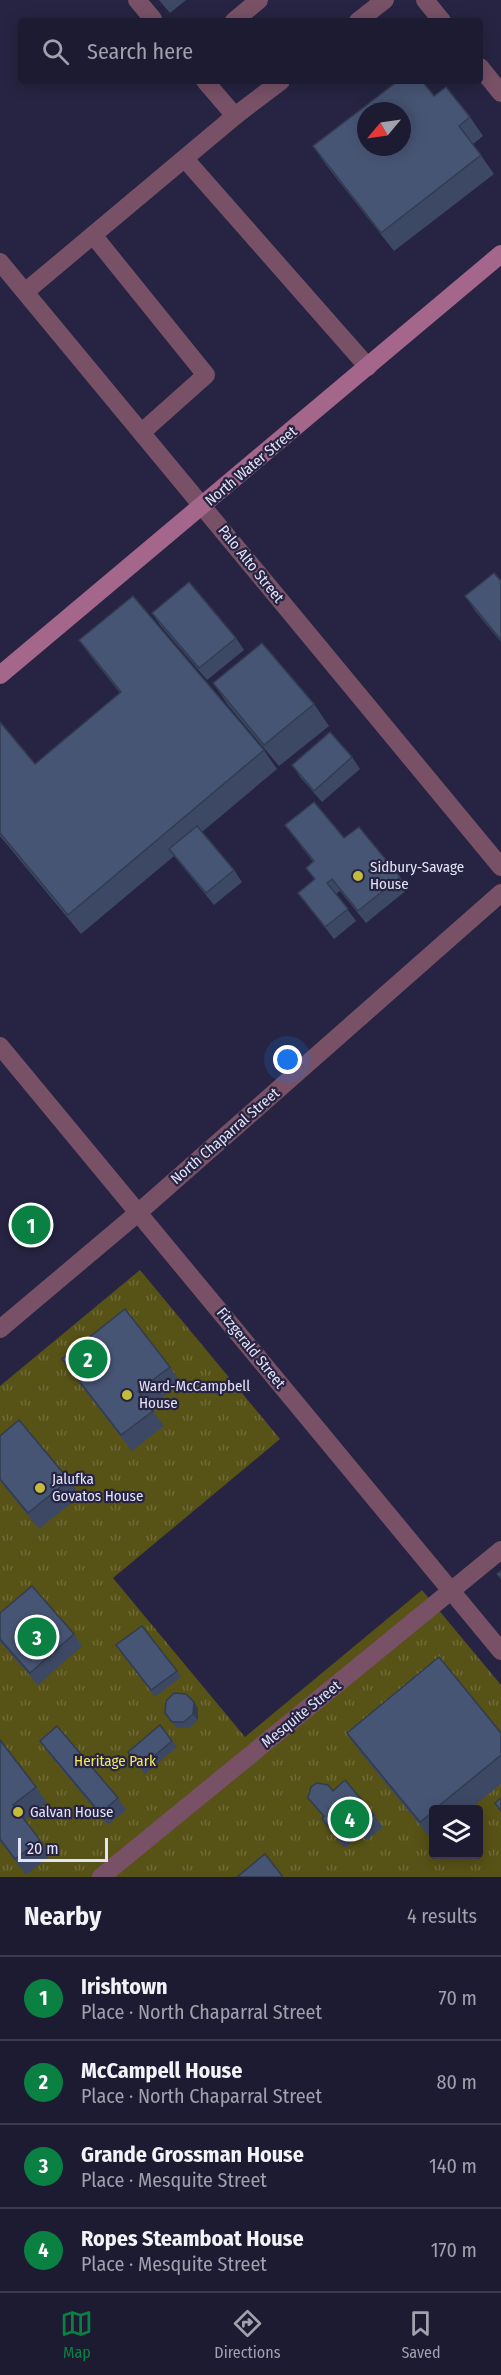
<!DOCTYPE html>
<meta charset="utf-8">
<style>
body{margin:0;font-family:"Fira Sans Condensed",sans-serif;background:#29283e;color:#f1f3f6}
.controls{position:absolute;right:18px;bottom:18px;display:grid;overflow:hidden;border-radius:6px;box-shadow:0 3px 15px #0003}
.controls button{width:54px;height:54px;display:grid;place-items:center;padding:0;border:0;border-bottom:2px solid #3a394d;background:#1c1b32;color:#f1f3f6;font:30px sans-serif}
.compass{position:absolute;left:357px;top:102px;width:54px;height:54px;border-radius:50%;background:#1c1b32;box-shadow:0 3px 15px #0003;rotate:241deg}
.scale{position:absolute;left:18px;bottom:15px;width:90px;box-sizing:border-box;padding-left:6px;border:3px solid #e3e3f7;border-top:0;font-size:16px;line-height:21px;white-space:nowrap;color:#e3e3f7;-webkit-text-stroke:4px #262442;paint-order:stroke}
.you{position:absolute;left:288px;top:1060px;width:21px;height:21px;margin:-15px;border:4px solid #fff;border-radius:50%;background:#1a73e8;box-shadow:0 0 0 9px #1a73e833}
.badge{display:grid;place-items:center;width:39px;height:39px;border-radius:50%;background:#0b8043;color:#fff;font-size:20px;font-weight:700}
.pin{position:absolute;translate:-50% -50%;border:3px solid #fff;box-shadow:0 2px 6px #0006}
.list{margin:0;padding:0;list-style:none}
h2{display:flex;justify-content:space-between;align-items:center;height:78px;margin:0;padding:0 24px;font-size:26px}
h2 small{font-size:20px;font-weight:400;color:#a0a1ac}
.list li{display:grid;grid-template-columns:39px 1fr auto;gap:18px;align-items:center;box-sizing:border-box;height:84px;padding:0 24px;border-top:2px solid #3a394d}
.list b{display:block;font-size:22px;white-space:nowrap}
.list p{margin:0;font-size:20px;white-space:nowrap;color:#a0a1ac}
.list em{font-size:20px;font-style:normal;color:#a0a1ac}
.icon{flex:none;width:33px;height:33px;fill:none;stroke:currentColor;stroke-width:2;stroke-linecap:round;stroke-linejoin:round}
.map{position:relative;flex:none;width:501px;height:1877px;overflow:hidden}
.search{position:absolute;background:#1c1b32;box-shadow:0 3px 15px #0003;left:18px;right:18px;top:18px;height:66px;display:flex;align-items:center;gap:15px;box-sizing:border-box;padding:0 21px;border-radius:6px;color:#a0a1ac;font-size:22px}
.sheet{height:414px;background:#1c1b32}
nav{display:flex;justify-content:space-around;align-items:center;box-sizing:border-box;height:84px;border-top:2px solid #3a394d;background:#1c1b32;font-size:16px;color:#a0a1ac}
nav a{display:grid;justify-items:center;gap:3px}
nav .on{color:#0b8043}
.map>svg:first-child{display:block}
</style>
<div class="map">
<svg width="501" height="1877" viewBox="0 0 501 1877">
<defs>
<pattern id="park-tufts" width="24" height="20" patternUnits="userSpaceOnUse" patternTransform="scale(1.5)"><rect width="24" height="20" fill="#575216"/><path d="M3 7l-1-3M5 7V3M7 7l1-3M15 17l-1-3M17 17v-4M19 17l1-3" fill="none" stroke="#6f6b39"/></pattern>
</defs>
<rect width="100%" height="100%" fill="#262442"/>
<path fill="url(#park-tufts)" fill-rule="evenodd" d="M140 1270 280 1439 113 1578 245 1737 422 1590 501 1685V1877H0V1386ZM434 1810H478V1854H434Z"/>
<g fill="none" stroke-linecap="round" stroke-linejoin="round">
<g stroke="#785167" stroke-width="18">
<polyline points="137,0 153,19"/>
<polyline points="234,21 259,0"/>
<polyline points="358,21 385,0"/>
<polyline points="205,81 235,116 281,81"/>
<polyline points="185,159 368,367"/>
<polyline points="93,235 206,375 142,432"/>
<polyline points="25,292 235,116"/>
</g>
<g stroke="#785167" stroke-width="18">
<polyline points="425,0 442,21"/>
<polyline points="480,67 501,93"/>
<polyline points="0,262 501,867"/>
<polyline points="0,1046 501,1651"/>
<polyline points="0,1329 139,1212 501,893"/>
<polyline points="101,1877 501,1550"/>
</g>
<polyline stroke="#a4668a" stroke-width="18" points="0,675 501,254"/>
</g>
<g fill="#3d4964">
<polygon points="159,0 186,0 170,13"/>
<polygon points="434,96 470,117 483,136 473,144 494,174 394,251 326,165 313,146"/>
<polygon points="501,581 501,642 476,612 465,596"/>
<polygon points="152,613 236,638 244,650 207,680 160,625"/>
<polygon points="79,640 264,750 277,769 202,832 234,870 242,882 214,905 174,856 81,934 0,836 0,722 35,764 120,693 92,658"/>
<polygon points="213,683 314,704 329,726 279,766 228,705"/>
<polygon points="352,757 360,769 322,802 300,777 292,765"/>
<polygon points="285,825 344,838 400,877 408,889 366,923 340,891 336,894 356,921 334,939 298,893 314,879 306,868 313,862"/>
<polygon points="62,1359 170,1367 181,1383 150,1407 164,1426 132,1451 73,1375"/>
<polygon points="0,1436 69,1480 80,1496 39,1529 0,1481"/>
<polygon points="0,1613 74,1634 82,1646 38,1685 0,1642"/>
<polygon points="142,1626 181,1677 155,1697 116,1645"/>
<polygon points="198,1708 198,1720 189,1728 177,1728 165,1713"/>
<polygon points="347,1733 501,1733 501,1784 470,1809 434,1809 433,1841 360,1752"/>
<polygon points="0,1740 36,1787 47,1803 25,1820 51,1855 26,1875 1,1842 0,1843"/>
<polygon points="40,1741 118,1798 126,1810 108,1825 48,1753"/>
<polygon points="172,1741 177,1747 145,1774 128,1752"/>
<polygon points="333,1791 374,1815 383,1827 367,1840 361,1834 345,1848 330,1831 322,1819 323,1817 308,1798"/>
</g>
<polygon fill="#323c51" points="194,1702 198,1708 198,1720 193,1714"/>
<g fill="#475574" stroke="#323c51" stroke-width="1.5" fill-rule="evenodd">
<path d="M398 81H422L434 96 446 87 470 117 459 126 481 155 381 233 313 146ZM366 111H402V147H366Z"/>
<polygon points="494,573 501,581 501,640 465,596"/>
<polygon points="189,582 236,638 199,668 152,613"/>
<polygon points="133,596 264,750 68,915 0,833 0,722 35,764 121,692 79,640"/>
<polygon points="262,643 314,704 264,745 213,683"/>
<polygon points="330,732 352,757 314,791 292,765"/>
<polygon points="314,802 344,838 359,827 400,877 358,911 332,879 327,883 348,909 325,927 298,893 315,879 306,868 314,861 285,825"/>
<polygon points="197,826 234,870 206,893 169,849"/>
<polygon points="125,1309 170,1367 138,1391 153,1411 121,1435 62,1359"/>
<polygon points="19,1420 69,1480 28,1513 0,1479 0,1436"/>
<polygon points="501,1571 501,1579 497,1574"/>
<polygon points="32,1586 74,1634 30,1673 0,1639 0,1613"/>
<polygon points="142,1626 177,1671 151,1690 116,1645"/>
<polygon points="439,1657 501,1733 501,1755 435,1809 434,1809 434,1811 420,1822 347,1733"/>
<polygon points="174,1693 186,1694 194,1702 193,1714 184,1722 172,1722 165,1713 166,1701"/>
<polygon points="160,1725 172,1741 141,1767 128,1752"/>
<polygon points="57,1726 118,1798 100,1813 40,1741"/>
<polygon points="0,1740 36,1787 13,1805 40,1840 15,1859 0,1839"/>
<polygon points="345,1780 374,1815 359,1828 353,1822 336,1836 322,1819 324,1816 308,1798 311,1787 317,1783 328,1785 333,1791"/>
<polygon points="501,1798 501,1811 495,1803"/>
<polygon points="265,1854 283,1877 237,1877"/>
</g>
<g fill="#c6bc3c" stroke="#262442" stroke-width="2">
<circle cx="358" cy="876" r="6"/>
<circle cx="127" cy="1395" r="6"/>
<circle cx="40" cy="1488" r="6"/>
<circle cx="18" cy="1812" r="6"/>
</g>
<g text-anchor="middle" stroke-width="4.5" stroke-linejoin="round" paint-order="stroke">
<g font-size="15" fill="#e3e3f7" stroke="#262442">
<text transform="translate(251 466) rotate(-40)" y="5">North Water Street</text>
<text transform="translate(251 564) rotate(51)" y="5">Palo Alto Street</text>
<text transform="translate(225 1136) rotate(-41)" y="5">North Chaparral Street</text>
<text transform="translate(251 1348) rotate(51)" y="5">Fitzgerald Street</text>
<text transform="translate(301 1714) rotate(-39)" y="5">Mesquite Street</text>
</g>
<g font-size="15" fill="#e3e3f7" stroke="#262442" text-anchor="start">
<text x="370" y="872">Sidbury-Savage<tspan x="370" dy="17">House</tspan></text>
<text x="139" y="1391">Ward-McCampbell<tspan x="139" dy="17">House</tspan></text>
<text x="52" y="1484">Jalufka<tspan x="52" dy="17">Govatos House</tspan></text>
<text x="30" y="1817">Galvan House</text>
</g>
<g font-size="15" fill="#f5ea55" stroke="#262442">
<text x="115" y="1766">Heritage Park</text>
</g>
</g>
</svg>
<div class="controls">
<button><svg class="icon" aria-label="layers" viewBox="0 0 24 24"><path d="M12 4l9 5-9 5-9-5zM3 14l9 5 9-5"/></svg></button>
</div>
<svg class="compass" viewBox="-18 -18 36 36"><path d="M0-13l5 13h-10z" fill="#e53935"/><path d="M0 13l5-13h-10z" fill="#a0a1ac"/></svg>
<div class="scale">20 m</div>
<div class="you"></div>
<div class="pin badge" style="left:31px;top:1225px">1</div>
<div class="pin badge" style="left:88px;top:1359px">2</div>
<div class="pin badge" style="left:37px;top:1637px">3</div>
<div class="pin badge" style="left:350px;top:1819px">4</div>
<div class="search"><svg class="icon" aria-label="search" viewBox="0 0 24 24"><circle cx="10" cy="10" r="6"/><path d="M15 15l6 6"/></svg>Search here</div>
</div>
<section class="sheet">
<h2>Nearby<small>4 results</small></h2>
<ul class="list">
<li><span class="badge">1</span><div><b>Irishtown</b><p>Place · North Chaparral Street</p></div><em>70 m</em></li>
<li><span class="badge">2</span><div><b>McCampell House</b><p>Place · North Chaparral Street</p></div><em>80 m</em></li>
<li><span class="badge">3</span><div><b>Grande Grossman House</b><p>Place · Mesquite Street</p></div><em>140 m</em></li>
<li><span class="badge">4</span><div><b>Ropes Steamboat House</b><p>Place · Mesquite Street</p></div><em>170 m</em></li>
</ul>
</section>
<nav>
<a class="on"><svg class="icon" aria-label="map" viewBox="0 0 24 24"><path d="M3 6l6-2 6 2 6-2v14l-6 2-6-2-6 2zM9 4v14M15 6v14"/></svg>Map</a>
<a><svg class="icon" aria-label="directions" viewBox="0 0 24 24"><path d="M12 3l9 9-9 9-9-9zM9 14v-3h6M13 9l2 2-2 2"/></svg>Directions</a>
<a><svg class="icon" aria-label="saved" viewBox="0 0 24 24"><path d="M7 4h10v16l-5-4-5 4z"/></svg>Saved</a>
</nav>
